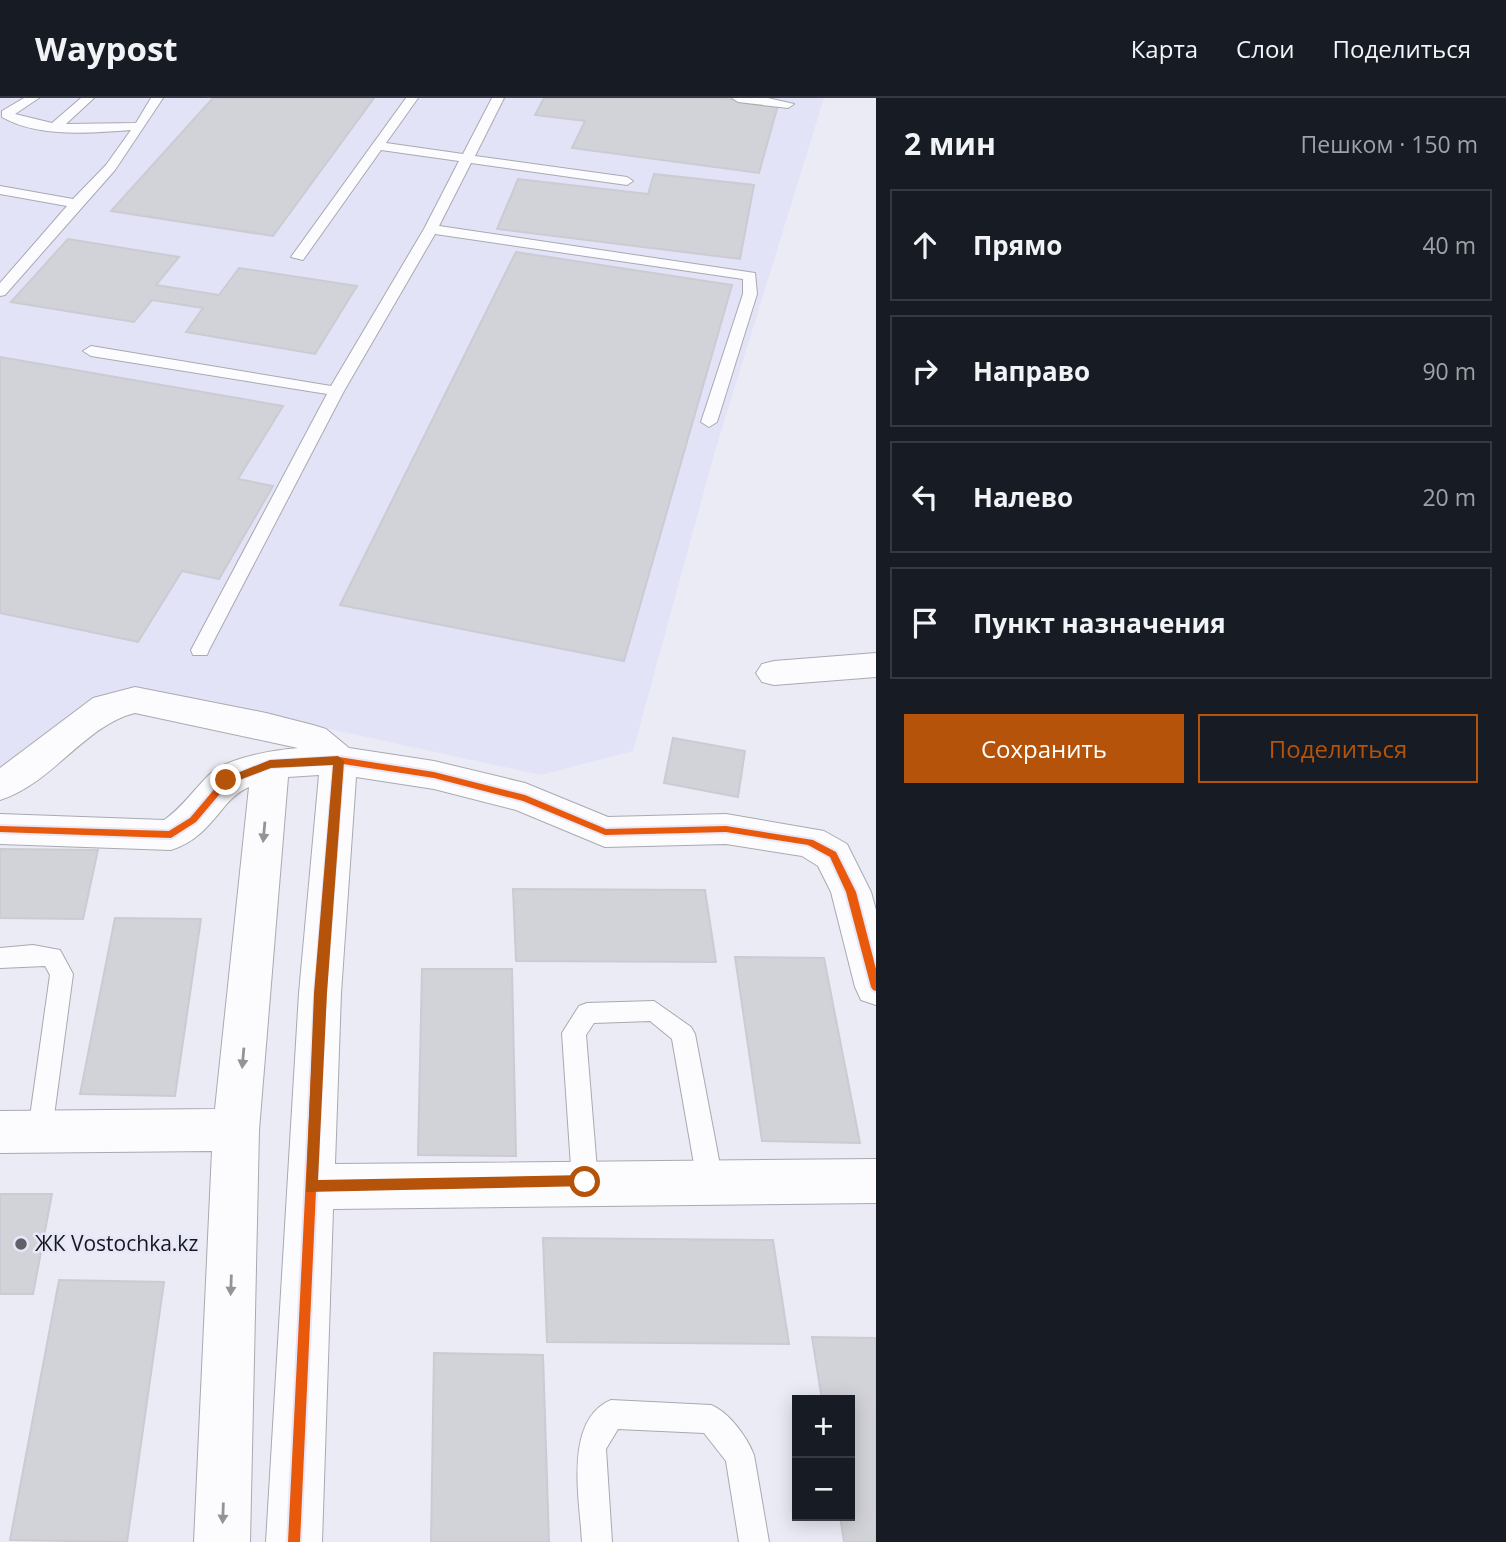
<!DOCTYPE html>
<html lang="ru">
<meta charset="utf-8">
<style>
body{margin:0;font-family:"Open Sans",sans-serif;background:#20242c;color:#f1f3f6}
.controls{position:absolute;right:21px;bottom:21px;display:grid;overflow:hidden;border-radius:0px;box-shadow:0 4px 18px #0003}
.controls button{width:63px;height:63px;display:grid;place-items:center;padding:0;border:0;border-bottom:2px solid #363941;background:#171b24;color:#f1f3f6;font:35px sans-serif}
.stop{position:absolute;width:21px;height:21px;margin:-16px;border:5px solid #b45309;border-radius:50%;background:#fff}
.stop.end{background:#b45309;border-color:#fff;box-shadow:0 2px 7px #0008}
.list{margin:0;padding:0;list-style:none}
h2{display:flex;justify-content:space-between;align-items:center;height:91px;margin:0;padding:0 28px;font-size:30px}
h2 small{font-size:23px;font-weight:400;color:#9ea1a6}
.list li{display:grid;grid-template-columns:46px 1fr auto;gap:21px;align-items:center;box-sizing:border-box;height:112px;margin:0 14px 14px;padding:0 14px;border:2px solid #363941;border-radius:0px}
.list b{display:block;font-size:26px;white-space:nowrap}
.list em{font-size:23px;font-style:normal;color:#9ea1a6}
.actions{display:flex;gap:14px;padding:21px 28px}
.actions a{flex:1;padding:16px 0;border:2px solid #b45309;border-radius:0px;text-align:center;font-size:24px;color:#b45309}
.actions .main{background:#b45309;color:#fff}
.icon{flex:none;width:38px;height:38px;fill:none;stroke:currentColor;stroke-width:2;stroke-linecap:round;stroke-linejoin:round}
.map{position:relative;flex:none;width:876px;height:1444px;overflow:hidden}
header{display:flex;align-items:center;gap:42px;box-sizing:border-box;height:98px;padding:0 35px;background:#171b24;border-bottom:2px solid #363941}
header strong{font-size:33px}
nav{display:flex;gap:38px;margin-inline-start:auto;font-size:24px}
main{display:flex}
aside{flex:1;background:#171b24}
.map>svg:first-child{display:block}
</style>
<header>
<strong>Waypost</strong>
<nav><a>Карта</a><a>Слои</a><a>Поделиться</a></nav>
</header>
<main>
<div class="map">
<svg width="876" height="1444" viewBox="0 0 876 1444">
<rect width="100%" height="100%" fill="#eaebf5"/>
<polygon fill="#e2e3f6" points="0,0 824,0 715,353 633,653 541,677 173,597 0,670"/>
<g fill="#d2d2d9" stroke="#cccbd3" stroke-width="2">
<polygon points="213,0 374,0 273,138 111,113"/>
<polygon points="544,0 719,0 778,7 759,75 572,50 585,23 535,17"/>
<polygon points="654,76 754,87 740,161 497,131 518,81 648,96"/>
<polygon points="68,141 179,159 156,187 219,197 239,170 357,188 315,256 186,234 203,210 152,202 134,224 11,204"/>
<polygon points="516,154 732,187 624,563 340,507"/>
<polygon points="0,259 283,308 238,381 273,388 219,481 182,473 138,544 0,515"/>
<polygon points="673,640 745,653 738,699 664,685"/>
<polygon points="0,751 98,752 83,821 0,820"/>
<polygon points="513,791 705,792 716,864 516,863"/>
<polygon points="115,820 201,821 175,998 80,996"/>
<polygon points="735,859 824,860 860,1045 762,1043"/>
<polygon points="422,871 512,871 516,1058 418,1057"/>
<polygon points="0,1096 52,1096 33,1196 0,1196"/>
<polygon points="543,1140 773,1142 789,1246 547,1244"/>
<polygon points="59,1182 164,1184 127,1444 10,1442"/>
<polygon points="812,1239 876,1240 876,1444 844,1444 840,1418 850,1418 850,1302 822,1302"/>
<polygon points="434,1255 543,1257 549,1444 431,1444"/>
</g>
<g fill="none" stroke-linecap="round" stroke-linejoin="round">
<g stroke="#a9a9b1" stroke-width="2">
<g id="lane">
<path d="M24 0H39L15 16 52 25 81 0H94L66 26 136 25 151 0H163L115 72 5 197 0 198V185L67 108 0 96V88L73 101 106 67 131 32C90 35 38 40 2 19V13Z"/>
<polygon points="406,0 418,0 386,45 463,56 492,0 504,0 475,58 627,79 633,83 627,87 471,65 439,128 755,175 757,196 717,324 709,329 701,324 743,196 743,181 435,136 344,293 209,552 207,557 193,557 191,552 327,296 91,258 83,253 91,248 331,288 424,131 459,63 381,52 303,162 291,159"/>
<polygon points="732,0 768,0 794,6 788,10 738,4"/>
<polygon points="33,847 60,852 73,876 52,1033 49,1041 40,1044 31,1041 28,1033 50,877 45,868 0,870 0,850"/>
<polygon points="654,903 691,929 695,936 723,1083 719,1092 710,1095 701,1092 697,1083 672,941 650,923 594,925 586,937 598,1084 594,1093 585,1096 576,1093 572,1084 562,935 579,908 587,905"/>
<path d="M611 1302 711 1307C729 1314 747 1339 754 1357L769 1444H739L726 1363 704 1335 618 1331 606 1351 612 1444H582C580 1403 563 1322 611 1302Z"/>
</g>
</g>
<g stroke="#a9a9b1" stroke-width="2">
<g id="street">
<polygon points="876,555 876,579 774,587 762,584 756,575 762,566 774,563"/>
<path d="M135 589 266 615 313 627 326 631 349 650 434 663 525 685 608 719 726 716 824 733 847 746 871 794 876 812V907L861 902 855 889 831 794 818 768 802 758 726 746 605 749 516 712 434 691 356 679 341 895 335 1066 876 1061V1105L333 1111 322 1444H266L299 895 319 677 288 679 259 1032 250 1444H194L212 1053 0 1055V1013L215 1011 249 689C220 701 213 739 171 752L0 746V716L164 722C183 709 194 691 210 676 228 659 275 652 298 650L135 615C85 627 52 686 0 702V670L93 600Z"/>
</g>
</g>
<use href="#lane" fill="#fcfcfe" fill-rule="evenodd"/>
<use href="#street" fill="#fcfcfe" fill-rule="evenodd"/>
<g stroke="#e6e7f9" stroke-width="4">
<polygon id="cycleway" points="339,659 434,674 525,697 606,731 726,728 813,742 836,754 856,794 876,871 876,893 873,892 871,889 846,794 830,759 808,747 726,734 605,737 523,703 434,680 343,666 325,895 300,1444 288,1444 315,895 334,665 271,669 229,685 196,724 171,740 0,734 0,728 169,733 190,720 223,681 270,663"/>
</g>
<use href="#cycleway" fill="#e8590c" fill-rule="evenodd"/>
</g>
<defs><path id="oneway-solid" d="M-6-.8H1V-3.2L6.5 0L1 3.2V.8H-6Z" transform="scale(1.75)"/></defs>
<g fill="#949498">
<use href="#oneway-solid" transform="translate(264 734) rotate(95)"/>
<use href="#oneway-solid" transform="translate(243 960) rotate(95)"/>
<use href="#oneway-solid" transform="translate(231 1187) rotate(92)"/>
<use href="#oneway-solid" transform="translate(223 1415) rotate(92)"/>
</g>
<polygon fill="#b45309" points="338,658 344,663 327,895 318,1082 585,1077 590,1079 590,1088 306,1094 314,895 333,667 271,670 226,687 220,682 270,662"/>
<circle fill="#606168" stroke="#e6e7f9" stroke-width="2.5" cx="21" cy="1146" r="7"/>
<g text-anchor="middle" stroke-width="5" stroke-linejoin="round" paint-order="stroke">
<g font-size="21" fill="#16161c" stroke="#e6e7f9" text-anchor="start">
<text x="35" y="1153">ЖК Vostochka.kz</text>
</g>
</g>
</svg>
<div class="controls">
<button>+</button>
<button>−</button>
</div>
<div class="stop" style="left:585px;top:1084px"></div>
<div class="stop end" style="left:226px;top:682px"></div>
</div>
<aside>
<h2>2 мин<small>Пешком · 150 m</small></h2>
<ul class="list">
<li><svg class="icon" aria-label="ahead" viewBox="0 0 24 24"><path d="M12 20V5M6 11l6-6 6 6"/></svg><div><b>Прямо</b></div><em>40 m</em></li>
<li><svg class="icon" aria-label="right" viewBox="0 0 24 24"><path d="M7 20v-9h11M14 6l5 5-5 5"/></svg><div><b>Направо</b></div><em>90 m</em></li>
<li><svg class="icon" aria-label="left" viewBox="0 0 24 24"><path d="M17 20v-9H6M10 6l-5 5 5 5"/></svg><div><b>Налево</b></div><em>20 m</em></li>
<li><svg class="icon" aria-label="arrive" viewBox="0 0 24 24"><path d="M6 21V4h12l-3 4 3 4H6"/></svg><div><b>Пункт назначения</b></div></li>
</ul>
<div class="actions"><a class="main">Сохранить</a><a>Поделиться</a></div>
</aside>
</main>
